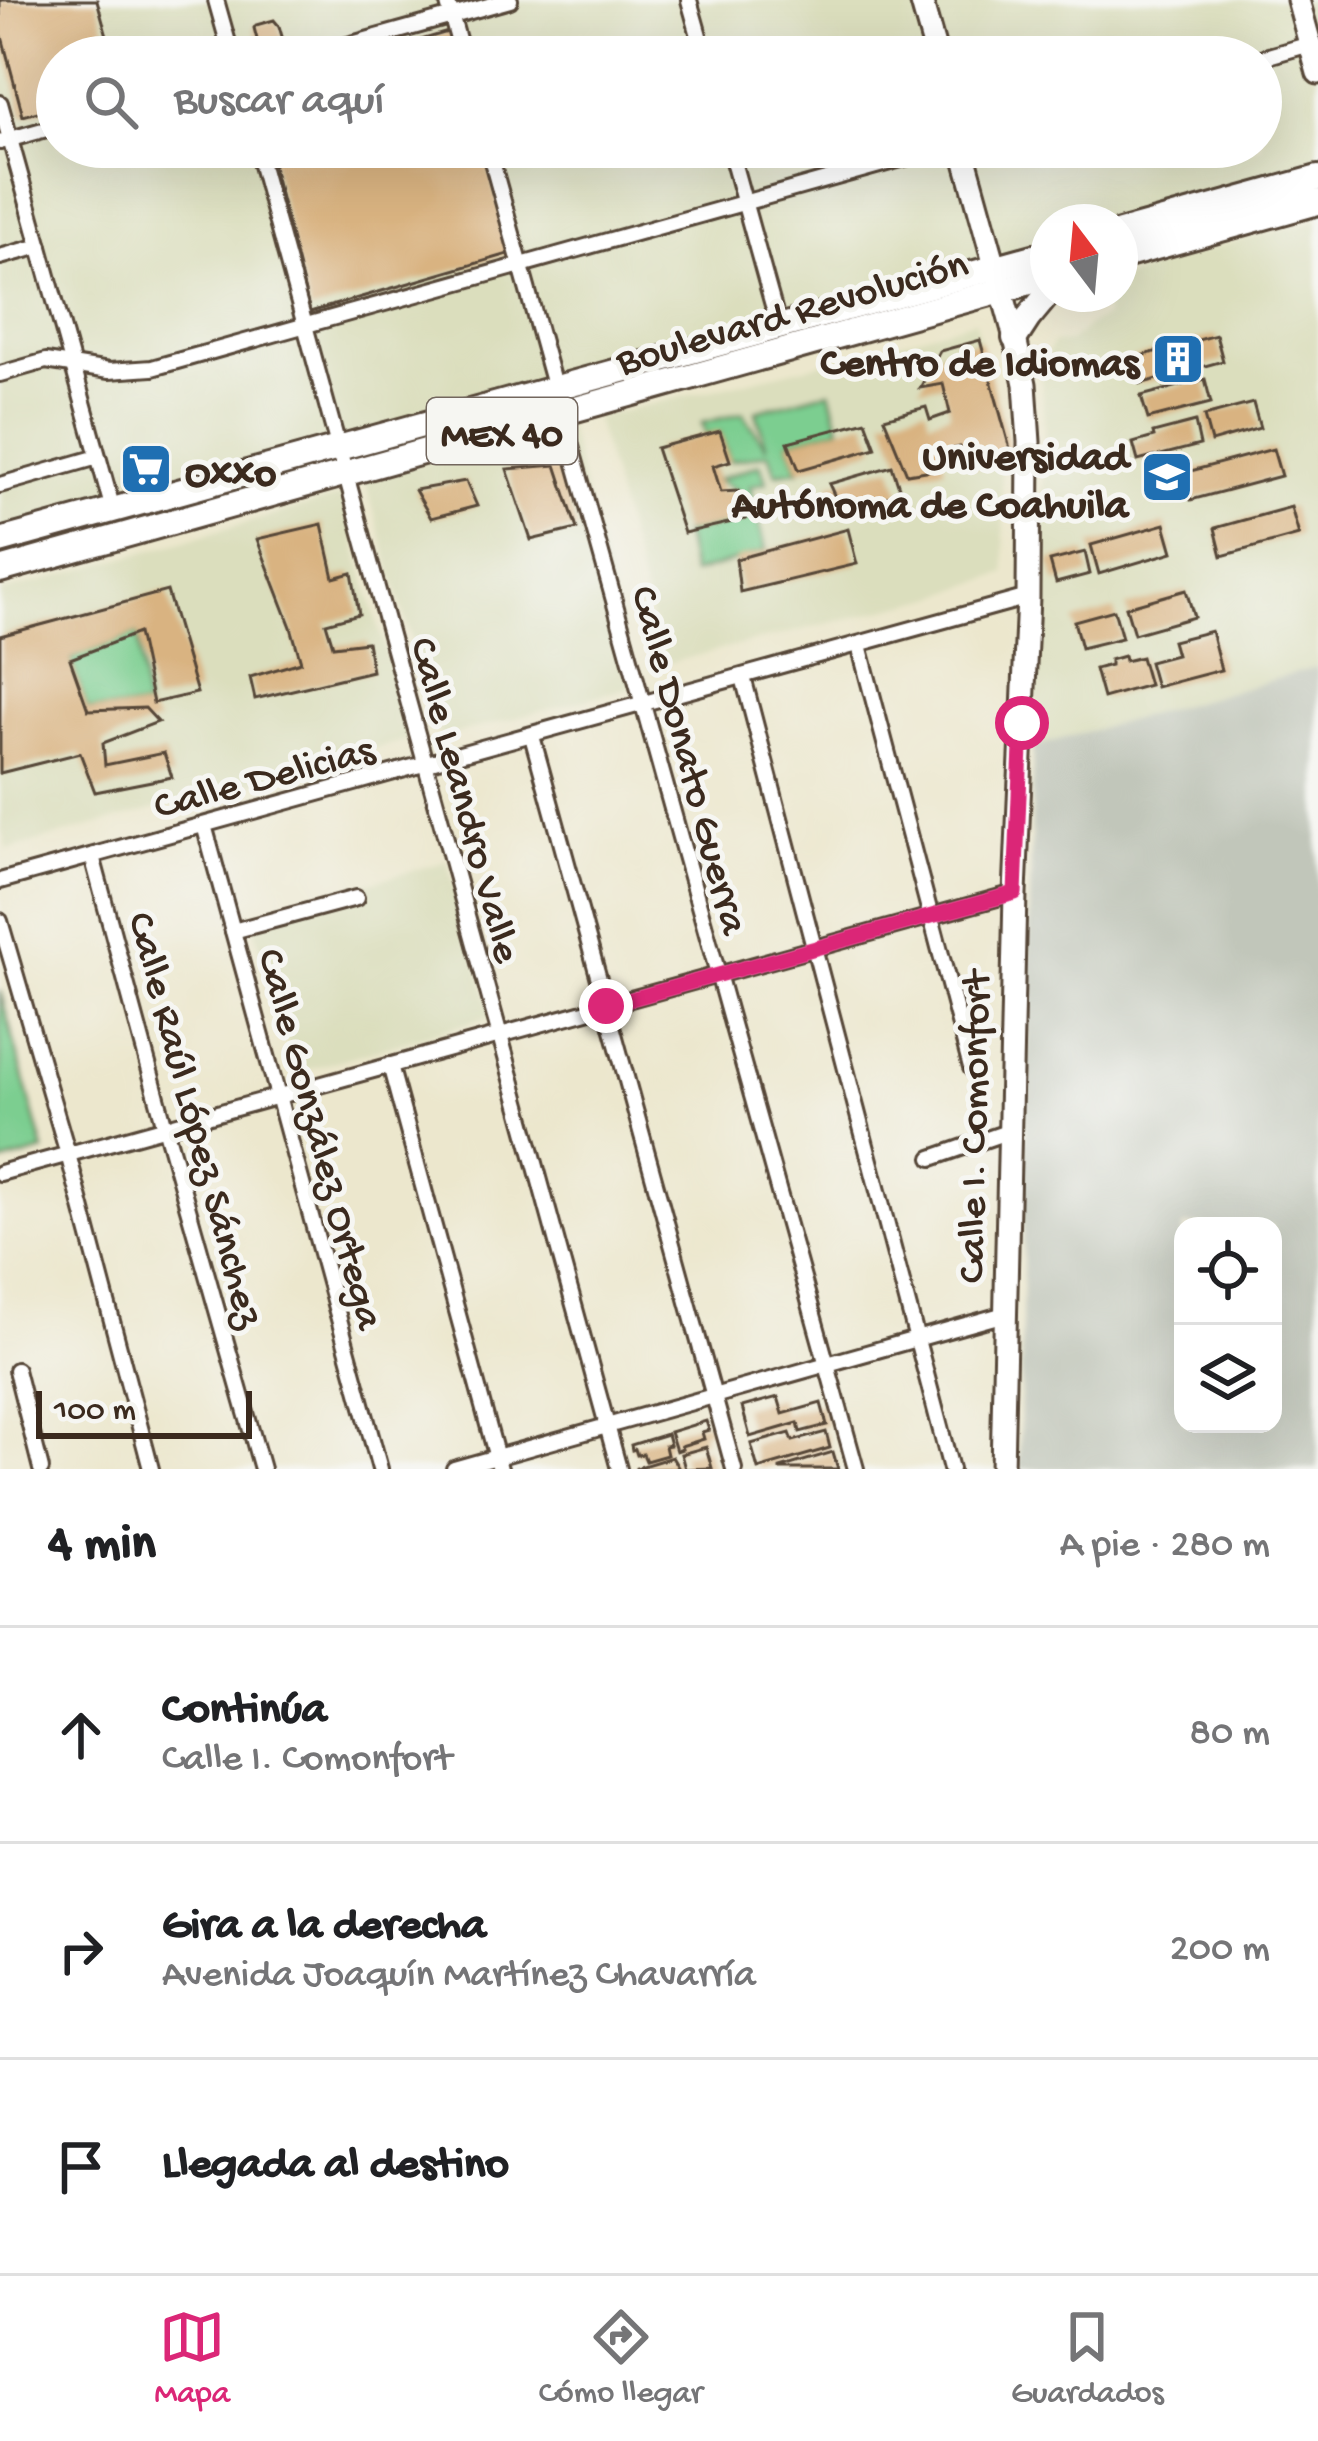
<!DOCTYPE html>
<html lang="es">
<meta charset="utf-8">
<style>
body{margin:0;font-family:"Gochi Hand",sans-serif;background:#f6f6f6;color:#202124}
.controls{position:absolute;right:36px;bottom:36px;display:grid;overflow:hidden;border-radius:24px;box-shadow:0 12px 48px #0002}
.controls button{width:108px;height:108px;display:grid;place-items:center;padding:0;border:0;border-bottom:3px solid #e0e0e0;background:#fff;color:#202124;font:60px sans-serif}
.compass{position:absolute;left:1030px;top:204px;width:108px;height:108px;border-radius:50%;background:#fff;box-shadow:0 12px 48px #0002;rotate:344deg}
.scale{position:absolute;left:36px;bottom:30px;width:216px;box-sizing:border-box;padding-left:12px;border:6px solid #3b2a1e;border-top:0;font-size:33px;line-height:42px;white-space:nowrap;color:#3b2a1e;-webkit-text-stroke:9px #f6f6f2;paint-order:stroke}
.stop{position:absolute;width:36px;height:36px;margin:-27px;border:9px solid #db2777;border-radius:50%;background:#fff}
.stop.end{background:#db2777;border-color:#fff;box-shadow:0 3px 12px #0008}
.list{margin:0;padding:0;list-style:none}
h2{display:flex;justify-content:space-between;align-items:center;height:156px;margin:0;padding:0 48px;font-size:51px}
h2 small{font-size:39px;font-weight:400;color:#757577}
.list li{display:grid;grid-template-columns:78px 1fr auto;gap:36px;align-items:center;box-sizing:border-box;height:216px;padding:0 48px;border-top:3px solid #e0e0e0}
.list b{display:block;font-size:45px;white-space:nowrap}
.list p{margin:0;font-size:39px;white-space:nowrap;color:#757577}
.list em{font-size:39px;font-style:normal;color:#757577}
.icon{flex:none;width:66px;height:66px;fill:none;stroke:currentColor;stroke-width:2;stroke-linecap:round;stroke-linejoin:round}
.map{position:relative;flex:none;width:1318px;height:1469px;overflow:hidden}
.search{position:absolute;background:#fff;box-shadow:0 12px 48px #0002;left:36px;right:36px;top:36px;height:132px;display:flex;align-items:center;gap:30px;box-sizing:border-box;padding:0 42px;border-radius:66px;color:#757577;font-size:45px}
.sheet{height:804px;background:#fff}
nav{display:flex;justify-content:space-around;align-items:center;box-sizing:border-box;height:168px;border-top:3px solid #e0e0e0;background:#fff;font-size:33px;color:#757577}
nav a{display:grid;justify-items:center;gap:6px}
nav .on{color:#db2777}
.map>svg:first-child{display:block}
</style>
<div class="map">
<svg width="1318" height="1469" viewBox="0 0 1318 1469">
<rect width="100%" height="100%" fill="#f6f6f2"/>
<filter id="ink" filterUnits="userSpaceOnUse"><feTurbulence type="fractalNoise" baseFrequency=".00833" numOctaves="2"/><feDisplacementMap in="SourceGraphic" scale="24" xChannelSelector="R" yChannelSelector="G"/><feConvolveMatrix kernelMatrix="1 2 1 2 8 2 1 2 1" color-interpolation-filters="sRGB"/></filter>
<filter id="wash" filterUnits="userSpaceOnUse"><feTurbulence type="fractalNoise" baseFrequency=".004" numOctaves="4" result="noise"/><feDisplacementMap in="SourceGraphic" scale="48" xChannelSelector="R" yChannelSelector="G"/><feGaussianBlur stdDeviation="2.7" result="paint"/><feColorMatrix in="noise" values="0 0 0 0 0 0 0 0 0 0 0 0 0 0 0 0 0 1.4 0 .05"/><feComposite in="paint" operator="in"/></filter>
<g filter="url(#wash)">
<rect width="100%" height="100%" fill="#ece7cd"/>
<g fill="#dbdebd" fill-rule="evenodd">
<path d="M0 0H1318V181L1120 222H1048V257L0 551ZM57 57H1261V147H57Z"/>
<polygon points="1318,220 1318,667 1033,747 1043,565 1044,418 1040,366 1053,343 1069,342 1092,323 1107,317 1101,294 1120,294 1120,279 1226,244"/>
<polygon points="975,320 998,416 1006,573 935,597 664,664 595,418 854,355"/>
<polygon points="566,422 638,685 440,738 365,480"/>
<polygon points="342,496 410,739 7,850 0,826 0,593"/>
<polygon points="447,861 492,1016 296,1073 251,916"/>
</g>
<path fill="#c1c6ba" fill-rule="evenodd" d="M1318 667V1469H1019L1033 747ZM1183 1226H1273V1424H1183Z"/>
<g fill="#7bce90" stroke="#5b7c57" stroke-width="3">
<polygon points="830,391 840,428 788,442 799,470 776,473 769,453 730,461 720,432 706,435 702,423 743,413 767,448 756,411"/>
<polygon points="760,464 767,482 750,486 766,551 692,574 684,533 745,519 738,491 717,480"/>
<polygon points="138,633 145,708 88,710 70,659"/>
<polygon points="0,991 44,1151 0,1164"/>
</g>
<g id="blocks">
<g fill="#d9b381">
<polygon points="0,0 97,0 113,57 57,57 57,107 23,116 0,29"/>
<polygon points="274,20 279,26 283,40 259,47 254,28 256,25"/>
<polygon points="451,31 458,57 366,57 366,56"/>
<polygon points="268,147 483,147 512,253 310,312"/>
<polygon points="1216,335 1223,361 1140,384 1133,358"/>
<polygon points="980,340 1012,456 974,468 960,447 941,452 945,468 907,474 884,418 926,407 930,420 950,413 943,384 920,388 940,351"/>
<polygon points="1205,379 1211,403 1148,419 1141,396"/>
<polygon points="1253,403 1260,428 1211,442 1204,416"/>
<polygon points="866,421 876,448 799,470 788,442"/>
<polygon points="1195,422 1200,445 1138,461 1133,443 1154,437 1153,433"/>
<polygon points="720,431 730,461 713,466 721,492 738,491 746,519 684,533 656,448"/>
<polygon points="1273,449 1281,476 1191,500 1183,473"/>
<polygon points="157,458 161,473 135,481 131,466"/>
<polygon points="556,465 577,529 531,540 507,469"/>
<polygon points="892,466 901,493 841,510 829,484"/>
<polygon points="466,481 477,506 431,518 415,490"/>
<polygon points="1291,507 1299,535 1222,556 1215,528"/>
<polygon points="322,524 334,578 352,573 359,614 326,623 333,646 367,642 372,671 255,699 250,677 301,662 291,627 257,539"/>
<polygon points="1165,524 1173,552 1099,574 1091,545"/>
<polygon points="848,529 857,564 740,592 736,559"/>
<polygon points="1085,552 1090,574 1056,583 1050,561"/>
<polygon points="1186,590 1194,617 1134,634 1126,607"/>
<polygon points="167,591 197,693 153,703 138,633 70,659 88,710 145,708 158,722 103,743 105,765 164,753 172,777 95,792 80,753 0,773 0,636"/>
<polygon points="1114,610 1122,638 1081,648 1074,621"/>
<polygon points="1211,631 1221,670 1156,687 1149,662 1176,655 1172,641"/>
<polygon points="1124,656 1125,661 1141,657 1149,685 1103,698 1095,669 1110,665 1110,660"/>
<polygon points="778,1397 783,1414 821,1403 827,1425 800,1432 798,1423 750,1437 742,1407"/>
<polygon points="706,1421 709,1430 702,1432 704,1439 681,1446 682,1449 676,1451 670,1432"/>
<polygon points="826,1432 830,1448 758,1469 751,1444 790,1433 793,1441"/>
<polygon points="667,1434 670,1445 665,1446 667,1455 646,1461 643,1454 637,1455 635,1449 632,1450 631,1445"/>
<polygon points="706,1447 712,1468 685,1469 681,1454"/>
<polygon points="833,1452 838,1469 780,1469 780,1468"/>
<polygon points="672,1457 679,1469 636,1469 636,1468"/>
</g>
</g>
</g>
<g filter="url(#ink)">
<use href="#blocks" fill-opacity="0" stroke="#564638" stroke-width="3"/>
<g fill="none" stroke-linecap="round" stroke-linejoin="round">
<g stroke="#564638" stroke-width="20">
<g id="street">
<polyline points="216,0 232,57"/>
<polyline points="447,0 463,57"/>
<polyline points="689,0 705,57"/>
<polyline points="305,57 510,0"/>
<polyline points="1261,58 1314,43"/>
<polyline points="0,103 113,510"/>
<polyline points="0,142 57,126"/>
<polyline points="256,147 619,1469"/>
<polyline points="488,147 555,389"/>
<polyline points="729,147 779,327"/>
<polyline points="0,257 40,246"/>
<polyline points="0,374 46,361 109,371 152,368 944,147"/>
<polyline points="562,414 856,1469"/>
<polyline points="0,485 98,457"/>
<polyline points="859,645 971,1068"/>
<polyline points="743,677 951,1469"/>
<polyline points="532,736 734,1469"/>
<polyline points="204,825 380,1469"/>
<polyline points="92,856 165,1127 262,1469"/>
<polyline points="0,881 1028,597"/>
<polyline points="0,921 68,1154 151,1469"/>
<polyline points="233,931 356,898"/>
<polyline points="390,1065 500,1469"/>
<polyline points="932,1158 1010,1131"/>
<polyline points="0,1173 1015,893"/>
<polyline points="16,1370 41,1469"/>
<polyline points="454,1469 1005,1314"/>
</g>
</g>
<g stroke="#564638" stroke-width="27">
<g id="secondary">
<polyline points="921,0 937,57"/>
<polyline points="1298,0 1318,73"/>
<polyline points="962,147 1015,338 1025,384 1029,442 1028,597 1015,893 1002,1469"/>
</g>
</g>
<g stroke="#564638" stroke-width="30">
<g id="primary">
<polyline points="1120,233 1318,178"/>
<polyline points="1120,257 1318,202"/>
<polyline points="1015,338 1028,318 1048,294"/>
<polyline points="0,541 1048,253"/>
<polyline points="0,570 1048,277"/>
</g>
</g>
<use href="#street" stroke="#fff" stroke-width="14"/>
<use href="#secondary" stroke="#fff" stroke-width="21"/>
<use href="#primary" stroke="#fff" stroke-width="24"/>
</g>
</g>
<g fill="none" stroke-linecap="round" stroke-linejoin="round" filter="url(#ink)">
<polyline stroke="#db2777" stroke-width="15" points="606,1006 1015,893 1022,723"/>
</g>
<defs>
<g id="building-square" transform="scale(2.7)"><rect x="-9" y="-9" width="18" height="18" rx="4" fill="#1f6fb2" stroke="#f6f6f2"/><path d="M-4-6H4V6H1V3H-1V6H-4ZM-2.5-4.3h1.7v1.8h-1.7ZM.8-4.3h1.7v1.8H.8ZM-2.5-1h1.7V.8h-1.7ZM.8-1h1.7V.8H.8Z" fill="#fff"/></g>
<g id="supermarket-square" transform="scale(2.7)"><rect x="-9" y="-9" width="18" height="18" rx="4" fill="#1f6fb2" stroke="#f6f6f2"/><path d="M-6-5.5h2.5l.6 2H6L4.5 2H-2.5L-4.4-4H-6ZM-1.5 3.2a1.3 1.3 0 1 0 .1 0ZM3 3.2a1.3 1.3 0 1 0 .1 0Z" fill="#fff"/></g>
<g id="university-square" transform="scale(2.7)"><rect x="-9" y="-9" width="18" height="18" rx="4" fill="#1f6fb2" stroke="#f6f6f2"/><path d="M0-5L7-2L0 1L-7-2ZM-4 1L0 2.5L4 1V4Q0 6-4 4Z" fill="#fff"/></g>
</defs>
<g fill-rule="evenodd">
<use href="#building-square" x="1178" y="359"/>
<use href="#supermarket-square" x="146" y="469"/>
<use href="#university-square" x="1167" y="477"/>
</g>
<g text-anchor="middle" stroke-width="10" stroke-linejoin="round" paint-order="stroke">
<rect fill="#f6f6f2" stroke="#73675e" stroke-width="3" x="427" y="398" width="150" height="66" rx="9"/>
<g font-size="39" font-weight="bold" fill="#3b2a1e">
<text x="502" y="445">MEX 40</text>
</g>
<g font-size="42" fill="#3b2a1e" stroke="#f6f6f2">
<text transform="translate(791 309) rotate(-16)" y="15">Boulevard Revolución</text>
<text transform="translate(693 759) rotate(75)" y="15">Calle Donato Guerra</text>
<text transform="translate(263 774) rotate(-15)" y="15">Calle Delicias</text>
<text transform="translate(469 799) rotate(75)" y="15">Calle Leandro Valle</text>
<text transform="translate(199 1119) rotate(75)" y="15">Calle Raúl López Sánchez</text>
<text transform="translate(970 1127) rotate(-89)" y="15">Calle I. Comonfort</text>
<text transform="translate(324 1138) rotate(75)" y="15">Calle González Ortega</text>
</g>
<g font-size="42" font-weight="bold" fill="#3b2a1e" stroke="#f6f6f2" text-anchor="end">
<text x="1139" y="374">Centro de Idiomas</text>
<text x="1128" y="468">Universidad<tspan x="1128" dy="48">Autónoma de Coahuila</tspan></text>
<text x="185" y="484" text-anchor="start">Oxxo</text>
</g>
</g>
</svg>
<div class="controls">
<button><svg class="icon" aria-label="locate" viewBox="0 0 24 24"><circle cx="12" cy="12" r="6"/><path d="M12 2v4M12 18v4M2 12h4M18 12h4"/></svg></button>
<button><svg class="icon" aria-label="layers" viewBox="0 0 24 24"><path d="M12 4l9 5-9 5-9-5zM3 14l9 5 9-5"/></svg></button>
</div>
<svg class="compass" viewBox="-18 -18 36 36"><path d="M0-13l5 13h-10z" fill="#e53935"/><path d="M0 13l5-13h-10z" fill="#757577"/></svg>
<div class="scale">100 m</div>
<div class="stop" style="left:1022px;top:723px"></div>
<div class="stop end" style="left:606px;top:1006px"></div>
<div class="search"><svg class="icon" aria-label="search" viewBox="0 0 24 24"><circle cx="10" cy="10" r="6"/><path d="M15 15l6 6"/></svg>Buscar aquí</div>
</div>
<section class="sheet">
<h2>4 min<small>A pie · 280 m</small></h2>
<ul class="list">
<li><svg class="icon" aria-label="ahead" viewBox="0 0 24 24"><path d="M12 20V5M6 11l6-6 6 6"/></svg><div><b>Continúa</b><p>Calle I. Comonfort</p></div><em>80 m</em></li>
<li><svg class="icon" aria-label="right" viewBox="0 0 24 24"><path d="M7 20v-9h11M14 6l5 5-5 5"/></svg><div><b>Gira a la derecha</b><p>Avenida Joaquín Martínez Chavarría</p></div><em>200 m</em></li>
<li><svg class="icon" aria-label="arrive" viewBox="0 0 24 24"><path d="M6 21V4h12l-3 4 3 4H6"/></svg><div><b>Llegada al destino</b></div></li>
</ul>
</section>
<nav>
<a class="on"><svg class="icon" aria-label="map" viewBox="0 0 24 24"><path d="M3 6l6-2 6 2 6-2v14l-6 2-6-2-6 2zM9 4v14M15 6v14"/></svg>Mapa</a>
<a><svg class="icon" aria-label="directions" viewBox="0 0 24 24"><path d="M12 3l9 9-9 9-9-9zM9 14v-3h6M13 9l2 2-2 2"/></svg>Cómo llegar</a>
<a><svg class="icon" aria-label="saved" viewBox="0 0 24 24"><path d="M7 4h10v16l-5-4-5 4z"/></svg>Guardados</a>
</nav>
